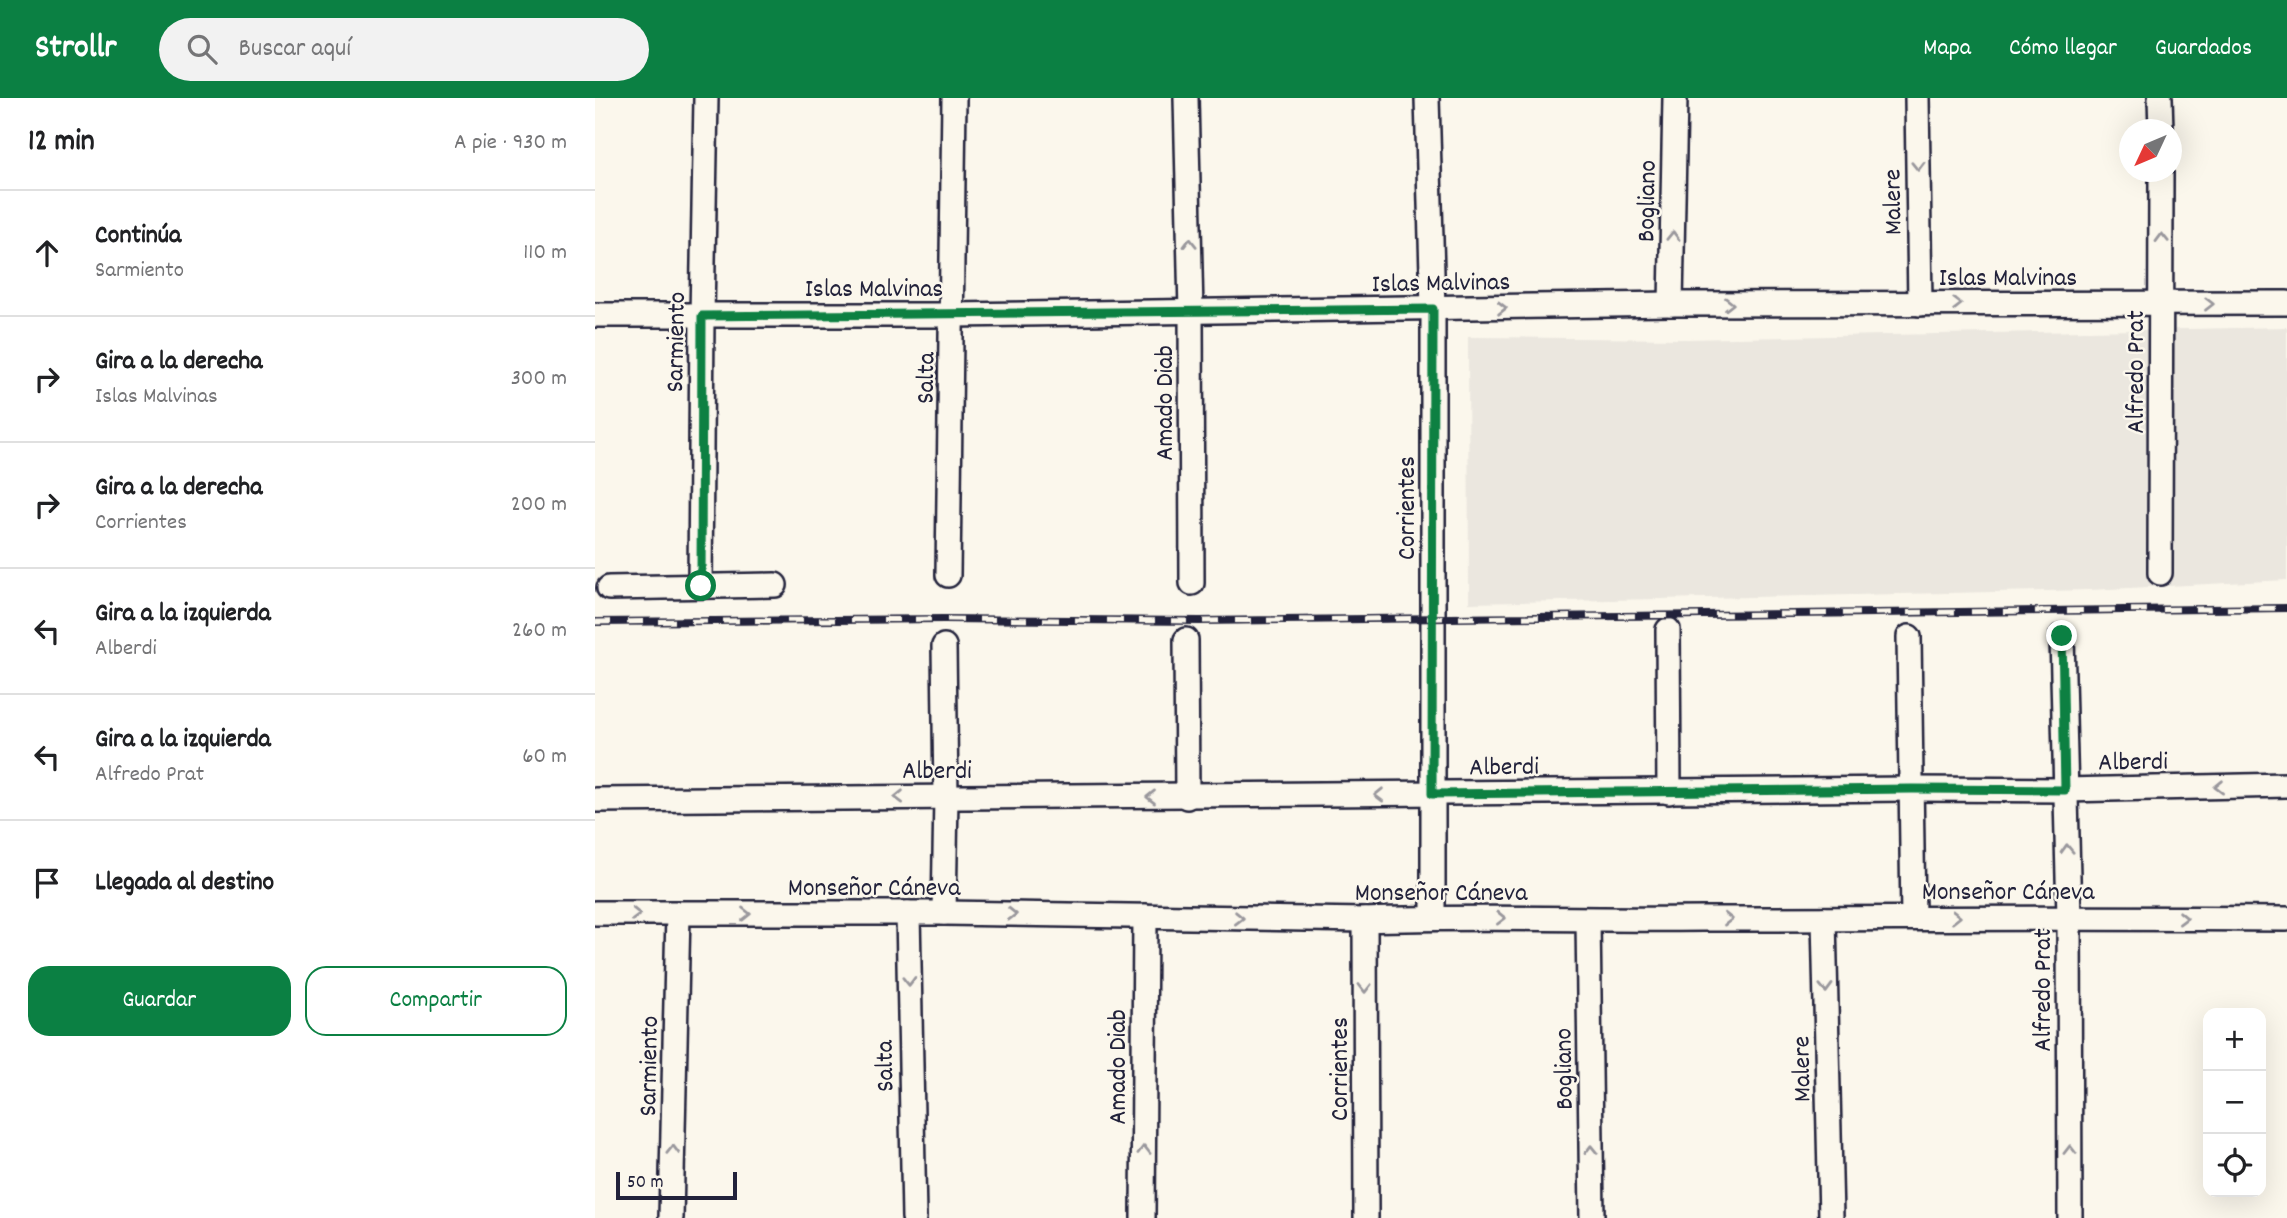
<!DOCTYPE html>
<html lang="es">
<meta charset="utf-8">
<style>
body{margin:0;font-family:Dekko,sans-serif;background:#f2f2f2;color:#202124}
.controls{position:absolute;right:21px;bottom:21px;display:grid;overflow:hidden;border-radius:14px;box-shadow:0 7px 28px #0002}
.controls button{width:63px;height:63px;display:grid;place-items:center;padding:0;border:0;border-bottom:2px solid #e0e0e0;background:#fff;color:#202124;font:35px sans-serif}
.compass{position:absolute;left:1524px;top:21px;width:63px;height:63px;border-radius:50%;background:#fff;box-shadow:0 7px 28px #0002;rotate:226deg}
.scale{position:absolute;left:21px;bottom:18px;width:121px;box-sizing:border-box;padding-left:7px;border:4px solid #22223b;border-top:0;font-size:19px;line-height:24px;white-space:nowrap;color:#22223b;-webkit-text-stroke:5px #fbf7ec;paint-order:stroke}
.stop{position:absolute;width:21px;height:21px;margin:-16px;border:5px solid #0b8043;border-radius:50%;background:#fff}
.stop.end{background:#0b8043;border-color:#fff;box-shadow:0 2px 7px #0008}
.list{margin:0;padding:0;list-style:none}
h2{display:flex;justify-content:space-between;align-items:center;height:91px;margin:0;padding:0 28px;font-size:30px}
h2 small{font-size:23px;font-weight:400;color:#757577}
.list li{display:grid;grid-template-columns:46px 1fr auto;gap:21px;align-items:center;box-sizing:border-box;height:126px;padding:0 28px;border-top:2px solid #e0e0e0}
.list b{display:block;font-size:26px;white-space:nowrap}
.list p{margin:0;font-size:23px;white-space:nowrap;color:#757577}
.list em{font-size:23px;font-style:normal;color:#757577}
.actions{display:flex;gap:14px;padding:21px 28px}
.actions a{flex:1;padding:16px 0;border:2px solid #0b8043;border-radius:21px;text-align:center;font-size:24px;color:#0b8043}
.actions .main{background:#0b8043;color:#fff}
.icon{flex:none;width:38px;height:38px;fill:none;stroke:currentColor;stroke-width:2;stroke-linecap:round;stroke-linejoin:round}
.map{position:relative;flex:none;width:1692px;height:1120px;overflow:hidden}
header{display:flex;align-items:center;gap:42px;box-sizing:border-box;height:98px;padding:0 35px;background:#0b8043;color:#fff}
header strong{font-size:33px}
nav{display:flex;gap:38px;margin-inline-start:auto;font-size:24px}
.search{width:490px;height:63px;background:#f2f2f2;display:flex;align-items:center;gap:18px;box-sizing:border-box;padding:0 24px;border-radius:38px;color:#757577;font-size:26px}
main{display:flex}
aside{flex:1;background:#fff}
.map>svg:first-child{display:block}
</style>
<header>
<strong>Strollr</strong>
<div class="search"><svg class="icon" aria-label="search" viewBox="0 0 24 24"><circle cx="10" cy="10" r="6"/><path d="M15 15l6 6"/></svg>Buscar aquí</div>
<nav><a>Mapa</a><a>Cómo llegar</a><a>Guardados</a></nav>
</header>
<main>
<aside>
<h2>12 min<small>A pie · 930 m</small></h2>
<ul class="list">
<li><svg class="icon" aria-label="ahead" viewBox="0 0 24 24"><path d="M12 20V5M6 11l6-6 6 6"/></svg><div><b>Continúa</b><p>Sarmiento</p></div><em>110 m</em></li>
<li><svg class="icon" aria-label="right" viewBox="0 0 24 24"><path d="M7 20v-9h11M14 6l5 5-5 5"/></svg><div><b>Gira a la derecha</b><p>Islas Malvinas</p></div><em>300 m</em></li>
<li><svg class="icon" aria-label="right" viewBox="0 0 24 24"><path d="M7 20v-9h11M14 6l5 5-5 5"/></svg><div><b>Gira a la derecha</b><p>Corrientes</p></div><em>200 m</em></li>
<li><svg class="icon" aria-label="left" viewBox="0 0 24 24"><path d="M17 20v-9H6M10 6l-5 5 5 5"/></svg><div><b>Gira a la izquierda</b><p>Alberdi</p></div><em>260 m</em></li>
<li><svg class="icon" aria-label="left" viewBox="0 0 24 24"><path d="M17 20v-9H6M10 6l-5 5 5 5"/></svg><div><b>Gira a la izquierda</b><p>Alfredo Prat</p></div><em>60 m</em></li>
<li><svg class="icon" aria-label="arrive" viewBox="0 0 24 24"><path d="M6 21V4h12l-3 4 3 4H6"/></svg><div><b>Llegada al destino</b></div></li>
</ul>
<div class="actions"><a class="main">Guardar</a><a>Compartir</a></div>
</aside>
<div class="map">
<svg width="1692" height="1120" viewBox="0 0 1692 1120">
<rect width="100%" height="100%" fill="#fbf7ec"/>
<filter id="ink" filterUnits="userSpaceOnUse"><feTurbulence type="fractalNoise" baseFrequency=".0143" numOctaves="2"/><feDisplacementMap in="SourceGraphic" scale="14" xChannelSelector="R" yChannelSelector="G"/><feConvolveMatrix kernelMatrix="1 2 1 2 8 2 1 2 1" color-interpolation-filters="sRGB"/></filter>
<g filter="url(#ink)">
<polygon fill="#ebe7df" points="1692,229 1692,482 1495,492 874,505 873,239 1090,241"/>
<g fill="none" stroke-linecap="round" stroke-linejoin="round">
<g stroke="#22223b" stroke-width="28">
<g id="minor">
<polyline points="591,0 596,214 597,485"/>
<polyline points="832,0 838,211 838,819"/>
<polyline points="1322,0 1325,206"/>
<polyline points="1565,0 1566,32"/>
<polyline points="1076,206 1080,0"/>
<polyline points="0,217 358,217 1076,206 1692,205"/>
<polyline points="1565,475 1566,74"/>
<polyline points="353,477 359,0"/>
<polyline points="105,488 107,218 111,0"/>
<polyline points="14,490 180,487"/>
<polyline points="1073,532 1074,694"/>
<polyline points="1467,538 1474,819 1475,1120"/>
<polyline points="1314,539 1318,820"/>
<polyline points="591,542 592,699"/>
<polyline points="0,702 1317,691 1470,692 1692,687"/>
<path d="M0 815H349L770 822C883 818 996 822 1109 821 1303 821 1498 819 1692 821"/>
<polyline points="313,815 319,1120"/>
<polyline points="349,815 351,698 349,548"/>
<polyline points="1229,821 1236,1120"/>
<polyline points="770,822 771,1120"/>
<polyline points="993,822 997,1120"/>
<polyline points="76,1120 83,816"/>
<polyline points="548,1120 550,818"/>
</g>
</g>
<use href="#minor" stroke="#fbf7ec" stroke-width="23"/>
<g stroke="#22223b" stroke-width="8">
<polyline id="rail" points="0,524 349,521 605,523 1692,510"/>
</g>
<use href="#rail" stroke="#fbf7ec" stroke-width="5" stroke-dasharray="16" stroke-linecap="butt"/>
</g>
<defs><path id="oneway-chevron" d="M-2-3.5L2.5 0L-2 3.5" fill="none" stroke-width="1.6" stroke-linecap="round" stroke-linejoin="round" transform="scale(1.75)"/></defs>
<g stroke="#99979c">
<use href="#oneway-chevron" transform="translate(1323 68) rotate(89)"/>
<use href="#oneway-chevron" transform="translate(1078 138) rotate(-89)"/>
<use href="#oneway-chevron" transform="translate(1567 140) rotate(-91)"/>
<use href="#oneway-chevron" transform="translate(595 145) rotate(-91)"/>
<use href="#oneway-chevron" transform="translate(1134 206)"/>
<use href="#oneway-chevron" transform="translate(1362 206)"/>
<use href="#oneway-chevron" transform="translate(1614 206)"/>
<use href="#oneway-chevron" transform="translate(907 210) rotate(-1)"/>
<use href="#oneway-chevron" transform="translate(1624 689) rotate(179)"/>
<use href="#oneway-chevron" transform="translate(784 697) rotate(179)"/>
<use href="#oneway-chevron" transform="translate(304 699) rotate(179)"/>
<use href="#oneway-chevron" transform="translate(556 699) rotate(-180)"/>
<use href="#oneway-chevron" transform="translate(1472 751) rotate(-92)"/>
<use href="#oneway-chevron" transform="translate(41 816) rotate(1)"/>
<use href="#oneway-chevron" transform="translate(151 816)"/>
<use href="#oneway-chevron" transform="translate(417 816) rotate(1)"/>
<use href="#oneway-chevron" transform="translate(1361 819)"/>
<use href="#oneway-chevron" transform="translate(644 820) rotate(1)"/>
<use href="#oneway-chevron" transform="translate(906 820) rotate(1)"/>
<use href="#oneway-chevron" transform="translate(1588 820) rotate(1)"/>
<use href="#oneway-chevron" transform="translate(1133 821)"/>
<use href="#oneway-chevron" transform="translate(314 883) rotate(89)"/>
<use href="#oneway-chevron" transform="translate(770 890) rotate(90)"/>
<use href="#oneway-chevron" transform="translate(1231 890) rotate(89)"/>
<use href="#oneway-chevron" transform="translate(78 1052) rotate(-89)"/>
<use href="#oneway-chevron" transform="translate(549 1052) rotate(-90)"/>
<use href="#oneway-chevron" transform="translate(996 1052) rotate(-91)"/>
<use href="#oneway-chevron" transform="translate(1475 1052) rotate(-90)"/>
</g>
</g>
<g fill="none" stroke-linecap="round" stroke-linejoin="round" filter="url(#ink)">
<polyline stroke="#0b8043" stroke-width="9" points="106,488 107,218 838,211 837,696 1317,691 1470,692 1467,538"/>
</g>
<g text-anchor="middle" stroke-width="5" stroke-linejoin="round" paint-order="stroke">
<g font-size="26" fill="#22223b" stroke="#fbf7ec">
<text transform="translate(1050 103) rotate(-89)" y="9">Bogliano</text>
<text transform="translate(1296 104) rotate(-91)" y="9">Malere</text>
<text x="1413" y="187">Islas Malvinas</text>
<text transform="translate(846 183) rotate(-1)" y="9">Islas Malvinas</text>
<text x="279" y="198">Islas Malvinas</text>
<text transform="translate(79 244) rotate(-89)" y="9">Sarmiento</text>
<text transform="translate(1539 274) rotate(-90)" y="9">Alfredo Prat</text>
<text transform="translate(329 280) rotate(-89)" y="9">Salta</text>
<text transform="translate(568 305) rotate(-90)" y="9">Amado Diab</text>
<text transform="translate(810 410) rotate(-90)" y="9">Corrientes</text>
<text transform="translate(1538 662) rotate(-1)" y="9">Alberdi</text>
<text transform="translate(909 667) rotate(-1)" y="9">Alberdi</text>
<text x="342" y="680">Alberdi</text>
<text x="279" y="797">Monseñor Cáneva</text>
<text x="1413" y="801">Monseñor Cáneva</text>
<text x="846" y="802">Monseñor Cáneva</text>
<text transform="translate(1446 892) rotate(-90)" y="9">Alfredo Prat</text>
<text transform="translate(52 968) rotate(-89)" y="9">Sarmiento</text>
<text transform="translate(288 968) rotate(-91)" y="9">Salta</text>
<text transform="translate(521 969) rotate(-90)" y="9">Amado Diab</text>
<text transform="translate(743 971) rotate(-90)" y="9">Corrientes</text>
<text transform="translate(967 971) rotate(-91)" y="9">Bogliano</text>
<text transform="translate(1205 971) rotate(-91)" y="9">Malere</text>
</g>
</g>
</svg>
<div class="controls">
<button>+</button>
<button>−</button>
<button><svg class="icon" aria-label="locate" viewBox="0 0 24 24"><circle cx="12" cy="12" r="6"/><path d="M12 2v4M12 18v4M2 12h4M18 12h4"/></svg></button>
</div>
<svg class="compass" viewBox="-18 -18 36 36"><path d="M0-13l5 13h-10z" fill="#e53935"/><path d="M0 13l5-13h-10z" fill="#757577"/></svg>
<div class="scale">50 m</div>
<div class="stop" style="left:106px;top:488px"></div>
<div class="stop end" style="left:1467px;top:538px"></div>
</div>
</main>
